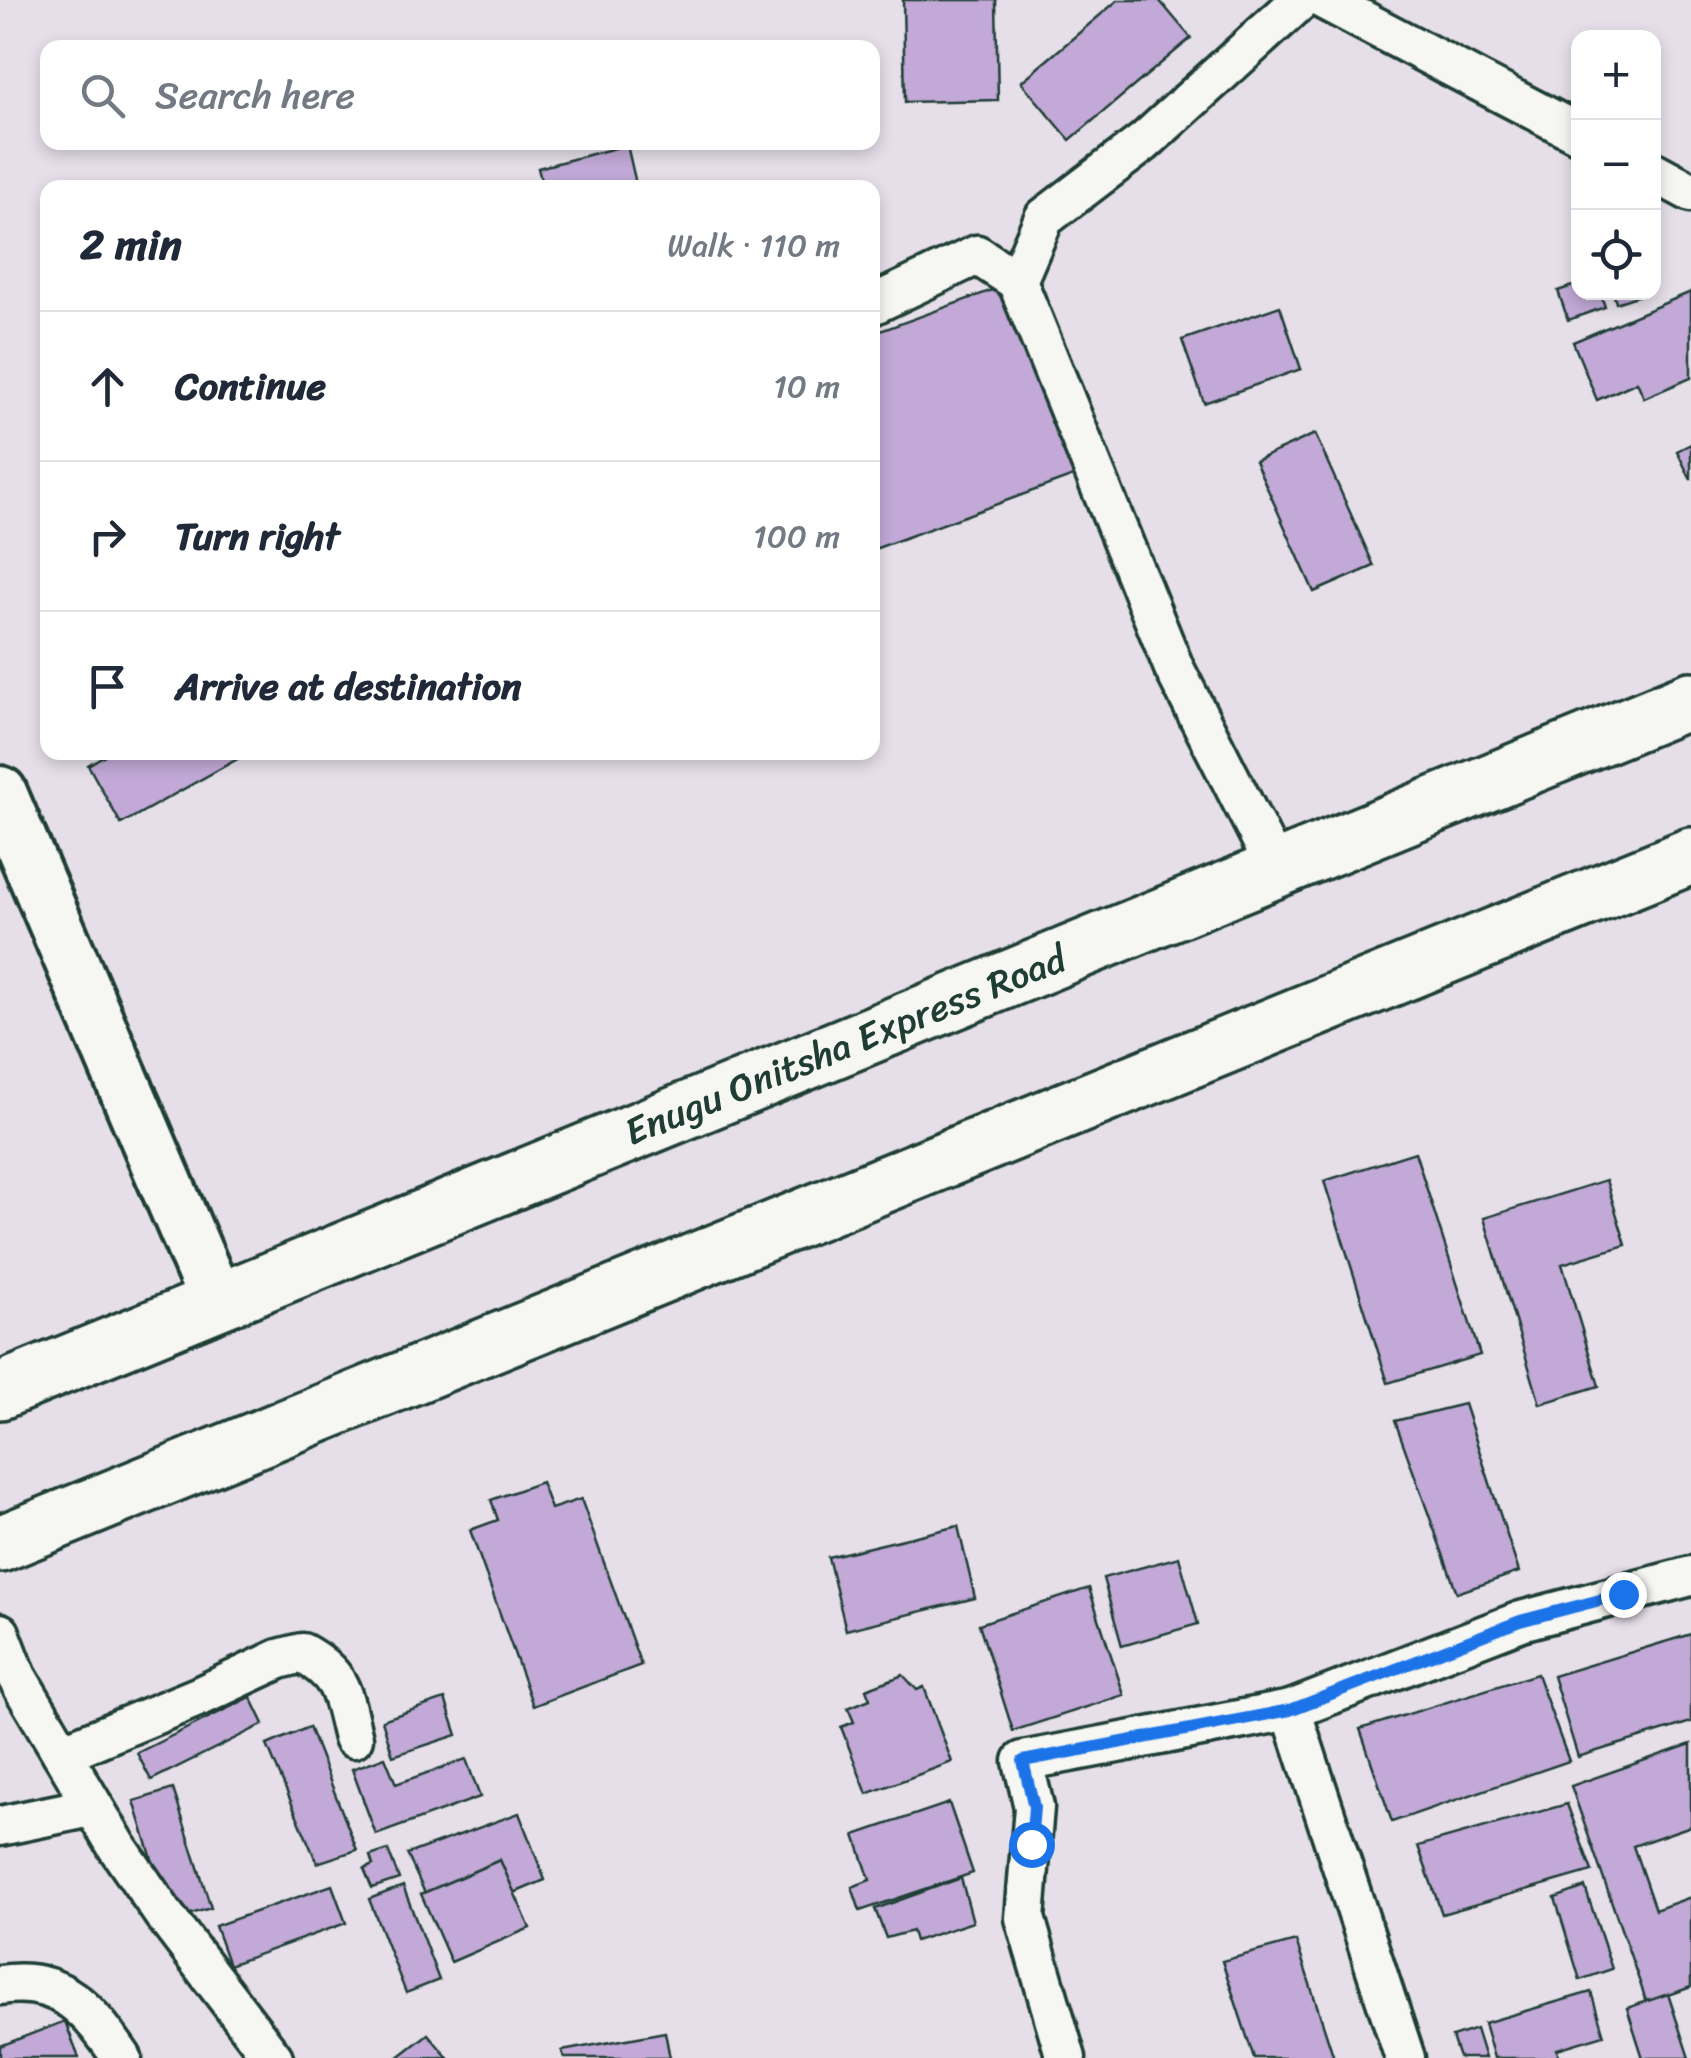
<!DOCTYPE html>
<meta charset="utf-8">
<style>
body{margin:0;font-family:Sriracha,sans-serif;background:#f2f2f3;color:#1f2937}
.controls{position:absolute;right:30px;top:30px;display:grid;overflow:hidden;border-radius:20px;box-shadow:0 5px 15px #0003}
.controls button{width:90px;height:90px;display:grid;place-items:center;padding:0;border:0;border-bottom:2px solid #e0e1e3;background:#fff;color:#1f2937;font:50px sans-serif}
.stop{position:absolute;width:30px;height:30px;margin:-22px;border:8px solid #1a73e8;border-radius:50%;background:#fff}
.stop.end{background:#1a73e8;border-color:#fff;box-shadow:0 2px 10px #0008}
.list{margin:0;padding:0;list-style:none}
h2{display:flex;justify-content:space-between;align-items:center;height:130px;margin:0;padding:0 40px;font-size:42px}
h2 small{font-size:32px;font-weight:400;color:#747a83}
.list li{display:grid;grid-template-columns:65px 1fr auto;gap:30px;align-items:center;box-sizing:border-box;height:150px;padding:0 40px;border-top:2px solid #e0e1e3}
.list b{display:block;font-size:38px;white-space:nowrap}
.list em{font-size:32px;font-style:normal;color:#747a83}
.icon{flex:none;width:55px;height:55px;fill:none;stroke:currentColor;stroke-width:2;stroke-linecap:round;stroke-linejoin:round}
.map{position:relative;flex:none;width:1691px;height:2058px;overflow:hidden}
.search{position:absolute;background:#fff;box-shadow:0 5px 15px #0003;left:40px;top:40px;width:840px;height:110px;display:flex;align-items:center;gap:25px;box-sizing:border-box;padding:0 35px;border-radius:20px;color:#747a83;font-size:38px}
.panel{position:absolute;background:#fff;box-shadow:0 5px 15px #0003;left:40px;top:180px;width:840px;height:580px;border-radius:20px}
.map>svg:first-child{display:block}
</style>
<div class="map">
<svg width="1691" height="2058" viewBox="0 0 1691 2058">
<rect width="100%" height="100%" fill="#e6dfea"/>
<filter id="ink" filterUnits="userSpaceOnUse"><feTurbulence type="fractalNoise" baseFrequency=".01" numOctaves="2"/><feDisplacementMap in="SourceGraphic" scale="20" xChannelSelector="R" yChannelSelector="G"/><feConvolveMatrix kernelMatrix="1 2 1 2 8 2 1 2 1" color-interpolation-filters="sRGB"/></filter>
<g filter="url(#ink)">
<g fill="#c2a9d7" stroke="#1f3d34" stroke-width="2.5">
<polygon points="903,0 996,0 998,100 905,102"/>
<polygon points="1118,0 1159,0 1191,38 1070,140 1021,82"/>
<polygon points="627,145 637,188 543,188 538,168"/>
<polygon points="1017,281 1087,471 872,550 872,334"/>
<polygon points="1578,284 1578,292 1600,292 1605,307 1568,320 1558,291"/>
<polygon points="1613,292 1642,292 1643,294 1616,303"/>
<polygon points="1691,292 1691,378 1644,398 1637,382 1597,400 1573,342"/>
<polygon points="1280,306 1301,369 1204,403 1182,340"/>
<polygon points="1315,434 1374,566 1314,592 1255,461"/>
<polygon points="1691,444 1691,480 1677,451"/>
<polygon points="110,752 250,752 121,824 88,765"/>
<polygon points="1415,1152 1480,1355 1388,1383 1324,1181"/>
<polygon points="1606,1180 1626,1245 1562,1264 1599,1386 1540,1404 1484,1218"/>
<polygon points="1464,1404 1519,1572 1457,1593 1395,1421"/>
<polygon points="541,1482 551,1509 581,1499 641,1665 533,1706 470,1530 498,1520 491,1500"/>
<polygon points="958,1526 975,1598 846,1630 828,1557"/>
<polygon points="1179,1557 1198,1624 1122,1646 1103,1578"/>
<polygon points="1089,1588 1124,1695 1013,1731 979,1624"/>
<polygon points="1691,1634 1691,1722 1578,1757 1553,1676"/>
<polygon points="1537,1674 1569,1761 1392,1822 1360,1729"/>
<polygon points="903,1675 917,1690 924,1687 952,1762 867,1794 841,1727 854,1722 848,1708 870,1699 866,1689"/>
<polygon points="251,1697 264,1724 151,1780 137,1753"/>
<polygon points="445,1699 457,1735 393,1756 382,1720"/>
<polygon points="309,1727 357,1850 317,1863 267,1745"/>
<polygon points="1691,1744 1691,1826 1633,1846 1655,1910 1691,1897 1691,1987 1647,2003 1571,1786"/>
<polygon points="385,1757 396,1784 466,1759 480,1797 376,1835 352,1769"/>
<polygon points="173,1789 211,1908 171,1920 134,1801"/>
<polygon points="949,1803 973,1873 860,1911 852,1887 870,1880 855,1835"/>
<polygon points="1567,1804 1592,1871 1442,1914 1418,1846"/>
<polygon points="519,1813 545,1880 514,1893 500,1860 425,1893 407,1854"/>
<polygon points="388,1850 399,1879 372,1888 364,1869 373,1865 370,1856"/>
<polygon points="500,1860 530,1928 451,1962 421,1894"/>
<polygon points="961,1878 973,1922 915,1941 912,1931 886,1938 875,1909"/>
<polygon points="332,1885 346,1923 229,1965 215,1926"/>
<polygon points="403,1886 439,1980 406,1993 369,1899"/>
<polygon points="1585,1887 1612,1969 1580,1980 1555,1898"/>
<polygon points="1296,1941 1334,2058 1254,2058 1222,1961"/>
<polygon points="1591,1992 1604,2035 1557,2049 1559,2058 1494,2058 1484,2023"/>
<polygon points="1668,1994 1689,2058 1643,2058 1627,2008"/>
<polygon points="65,2021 79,2058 0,2058 0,2046"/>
<polygon points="1476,2029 1485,2058 1459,2058 1452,2037"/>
<polygon points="665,2032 670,2058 564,2058 562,2051"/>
<polygon points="428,2034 448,2058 397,2058"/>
</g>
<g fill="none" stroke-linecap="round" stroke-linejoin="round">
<g stroke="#1f3d34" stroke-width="45">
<g id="minor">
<polyline points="1324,0 1578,133"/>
<polyline points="1654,172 1691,192"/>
<polyline points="1017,281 1174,668 1276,868"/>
<polyline points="872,305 977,255 1017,281 1044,218 1144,142 1301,0"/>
<polyline points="0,1633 17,1677 118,1848 164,1915 273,2058"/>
<polyline points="1291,1710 1405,2058"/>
<path d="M62 1753 200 1696 279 1659 302 1653C344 1676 342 1695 353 1738"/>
<polyline points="0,1826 92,1807"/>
<path d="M0 1985C63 1975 90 2012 122 2058"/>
<polyline points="1066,2058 1025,1918 1034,1807 1023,1761 1291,1710 1521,1621 1691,1576"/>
</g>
</g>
<g stroke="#1f3d34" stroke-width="60">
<polyline id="secondary" points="0,793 217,1303"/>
</g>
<g stroke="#1f3d34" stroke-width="62">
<g id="trunk">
<polyline points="0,1391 1691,700"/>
<polyline points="0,1544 1691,856"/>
</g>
</g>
<use href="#minor" stroke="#f6f6f2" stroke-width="38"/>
<use href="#secondary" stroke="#f6f6f2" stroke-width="52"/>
<use href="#trunk" stroke="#f6f6f2" stroke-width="55"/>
</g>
</g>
<g fill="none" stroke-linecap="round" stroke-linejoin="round" filter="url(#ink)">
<polyline stroke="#1a73e8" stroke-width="12" points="1031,1844 1034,1807 1023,1761 1290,1710 1520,1621 1623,1594"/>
</g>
<g text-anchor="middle" stroke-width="10" stroke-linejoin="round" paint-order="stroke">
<g font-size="38" fill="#1f3d34" stroke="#f6f6f2">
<text transform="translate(845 1045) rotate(-22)" y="13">Enugu Onitsha Express Road</text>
</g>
</g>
</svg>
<div class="controls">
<button>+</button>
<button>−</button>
<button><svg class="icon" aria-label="locate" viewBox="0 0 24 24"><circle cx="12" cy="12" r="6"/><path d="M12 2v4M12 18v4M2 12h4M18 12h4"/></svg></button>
</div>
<div class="stop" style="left:1031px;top:1844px"></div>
<div class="stop end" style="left:1623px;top:1594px"></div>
<div class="search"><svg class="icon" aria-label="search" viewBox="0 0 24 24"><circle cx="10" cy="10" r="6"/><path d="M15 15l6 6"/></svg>Search here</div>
<section class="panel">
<h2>2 min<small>Walk · 110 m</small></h2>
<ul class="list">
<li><svg class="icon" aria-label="ahead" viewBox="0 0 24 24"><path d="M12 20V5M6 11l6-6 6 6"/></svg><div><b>Continue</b></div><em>10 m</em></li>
<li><svg class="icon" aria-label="right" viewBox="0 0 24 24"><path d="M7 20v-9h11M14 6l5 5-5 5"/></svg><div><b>Turn right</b></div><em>100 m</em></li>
<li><svg class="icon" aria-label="arrive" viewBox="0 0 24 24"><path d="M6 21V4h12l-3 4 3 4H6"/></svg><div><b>Arrive at destination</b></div></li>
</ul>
</section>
</div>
